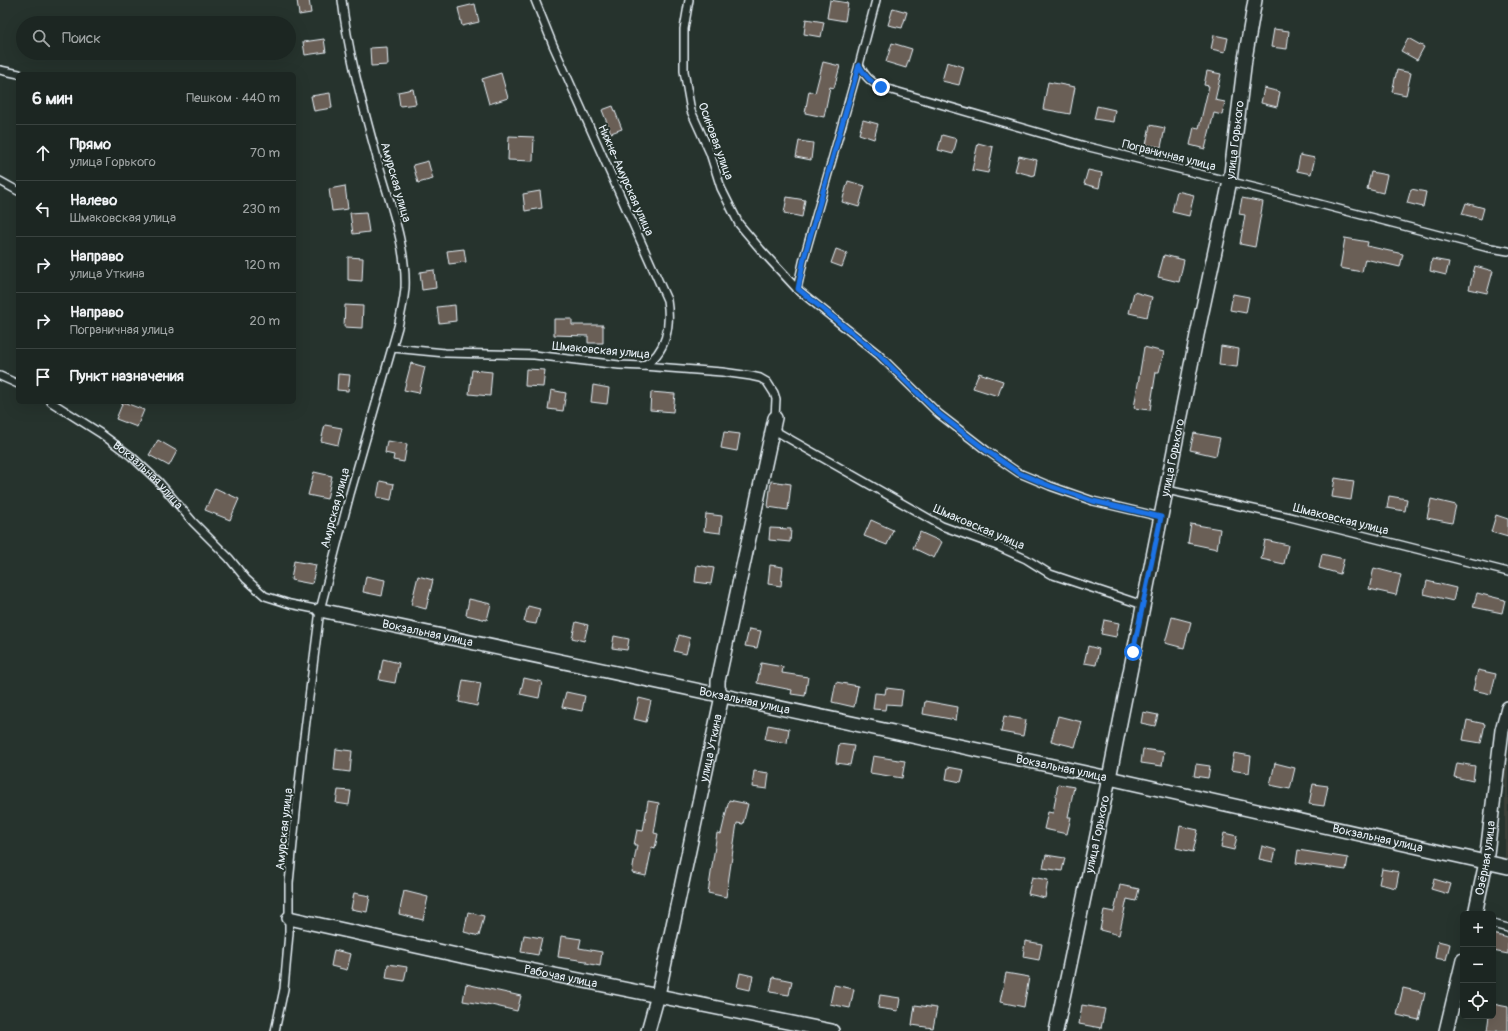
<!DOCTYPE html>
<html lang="ru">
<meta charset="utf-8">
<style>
body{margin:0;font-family:Pangolin,sans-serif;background:#29322f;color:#f1f3f6}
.controls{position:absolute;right:12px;bottom:12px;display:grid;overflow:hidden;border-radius:6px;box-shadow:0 4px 16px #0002}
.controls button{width:36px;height:36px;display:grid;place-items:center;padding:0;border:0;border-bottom:1px solid #3a4340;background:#1c2622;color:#f1f3f6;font:20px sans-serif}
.stop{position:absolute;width:12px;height:12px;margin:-9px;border:3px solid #1a73e8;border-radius:50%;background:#fff}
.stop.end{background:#1a73e8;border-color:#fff;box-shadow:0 1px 4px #0008}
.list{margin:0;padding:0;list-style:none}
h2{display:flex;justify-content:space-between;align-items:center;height:52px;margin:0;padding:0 16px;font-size:17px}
h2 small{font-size:13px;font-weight:400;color:#a0a5a5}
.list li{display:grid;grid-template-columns:26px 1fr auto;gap:12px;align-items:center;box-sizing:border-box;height:56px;padding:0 16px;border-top:1px solid #3a4340}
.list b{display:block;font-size:15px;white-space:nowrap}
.list p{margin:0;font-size:13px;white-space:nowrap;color:#a0a5a5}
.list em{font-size:13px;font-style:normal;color:#a0a5a5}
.icon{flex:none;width:22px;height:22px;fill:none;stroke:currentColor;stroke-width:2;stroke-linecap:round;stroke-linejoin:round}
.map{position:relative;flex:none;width:1508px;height:1031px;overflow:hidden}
.search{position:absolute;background:#1c2622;box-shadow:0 4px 16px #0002;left:16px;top:16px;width:280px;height:44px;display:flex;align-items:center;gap:10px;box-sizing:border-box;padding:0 14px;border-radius:22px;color:#a0a5a5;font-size:15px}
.panel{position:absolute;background:#1c2622;box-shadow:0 4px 16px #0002;left:16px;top:72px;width:280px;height:332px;border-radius:6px}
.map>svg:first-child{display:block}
</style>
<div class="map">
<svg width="1508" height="1031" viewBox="0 0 1508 1031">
<rect width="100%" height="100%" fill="#26332d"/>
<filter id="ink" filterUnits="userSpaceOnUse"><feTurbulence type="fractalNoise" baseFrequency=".025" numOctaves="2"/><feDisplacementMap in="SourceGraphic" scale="8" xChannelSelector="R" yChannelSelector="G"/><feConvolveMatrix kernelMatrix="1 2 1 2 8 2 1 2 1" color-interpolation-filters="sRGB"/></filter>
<g filter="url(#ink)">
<polygon fill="#3a4039" points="1508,723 1508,861 1505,861 1505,771 1506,730"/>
<g fill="#6a5e56" stroke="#e8f1f8">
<polygon points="297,0 309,0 311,13 299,15"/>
<polygon points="830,0 848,3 845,21 827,18"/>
<polygon points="475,4 479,22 462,26 458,8"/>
<polygon points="893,8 907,12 902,28 888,25"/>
<polygon points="806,19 824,22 821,37 804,34"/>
<polygon points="1274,29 1289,31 1287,49 1271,47"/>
<polygon points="1214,35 1228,38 1225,52 1211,49"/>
<polygon points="1408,38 1424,47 1417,60 1401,51"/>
<polygon points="324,39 326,52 305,55 303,42"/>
<polygon points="892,43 912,49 906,68 886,62"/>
<polygon points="387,47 388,65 371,66 370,48"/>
<polygon points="823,62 840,66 834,88 830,87 824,117 805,113 809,91 815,93"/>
<polygon points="947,62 964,67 959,85 942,81"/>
<polygon points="1397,70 1411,73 1406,95 1392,92"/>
<polygon points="1207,71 1221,74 1215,100 1225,102 1222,115 1214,113 1205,149 1190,145 1194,127 1199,128 1209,86 1204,85"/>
<polygon points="501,73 508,98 489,104 482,79"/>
<polygon points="1048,82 1075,87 1070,114 1043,109"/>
<polygon points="1264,88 1280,92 1277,107 1261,103"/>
<polygon points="413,89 416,104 400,106 398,92"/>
<polygon points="330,93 332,108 314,111 311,96"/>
<polygon points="613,106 622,129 611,133 602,110"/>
<polygon points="1097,106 1115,110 1113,122 1094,119"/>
<polygon points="863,120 878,124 874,139 859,134"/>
<polygon points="1150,125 1165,128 1161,147 1146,145"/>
<polygon points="942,135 957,139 953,154 938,150"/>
<polygon points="509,136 534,137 533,161 508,160"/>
<polygon points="799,141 813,143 811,160 796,157"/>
<polygon points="978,143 993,147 988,173 972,170"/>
<polygon points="1300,155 1315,158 1311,174 1297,171"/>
<polygon points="1019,156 1037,160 1034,176 1015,171"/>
<polygon points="428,161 433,179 418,183 413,165"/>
<polygon points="1088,170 1102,173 1099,188 1084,184"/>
<polygon points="1371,172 1387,175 1383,193 1367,189"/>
<polygon points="848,181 865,186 859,207 842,202"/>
<polygon points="345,186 348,209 332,211 329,189"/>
<polygon points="1411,189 1426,192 1423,207 1407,203"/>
<polygon points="540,191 542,208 525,211 523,194"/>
<polygon points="1177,191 1194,195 1189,216 1172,212"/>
<polygon points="787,197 805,200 802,217 784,213"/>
<polygon points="1242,198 1263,202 1255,247 1240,244 1245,215 1239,214"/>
<polygon points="1466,203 1484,208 1481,219 1462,214"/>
<polygon points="366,212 369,232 353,234 350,213"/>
<polygon points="1345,238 1368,242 1367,246 1403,254 1400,267 1365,259 1362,272 1340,268"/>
<polygon points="464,249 466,262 449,264 447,251"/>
<polygon points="836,249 847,253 842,267 831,263"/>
<polygon points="1164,255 1184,260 1179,282 1158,277"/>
<polygon points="348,257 363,258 362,281 348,280"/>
<polygon points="1432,259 1449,262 1446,275 1430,271"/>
<polygon points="1475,266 1493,271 1487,293 1469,289"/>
<polygon points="434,270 436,288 422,290 420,272"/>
<polygon points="1134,292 1152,297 1147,317 1129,313"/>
<polygon points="1233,294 1249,297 1246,313 1230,310"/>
<polygon points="345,305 363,306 362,328 344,327"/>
<polygon points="455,305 456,321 439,323 437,307"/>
<polygon points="554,319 572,319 572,325 603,325 603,343 588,343 588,336 554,335"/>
<polygon points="1221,346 1239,349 1237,367 1219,365"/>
<polygon points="1144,347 1164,352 1159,372 1156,372 1150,410 1134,408"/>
<polygon points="411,363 425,367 419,393 404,390"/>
<polygon points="526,369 545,370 543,387 525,386"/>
<polygon points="472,370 492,372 490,396 469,394"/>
<polygon points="979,373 1003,381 998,396 973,388"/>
<polygon points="338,374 350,375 348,391 337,390"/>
<polygon points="593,385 609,388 607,404 591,402"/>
<polygon points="551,390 566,393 563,411 548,409"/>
<polygon points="651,392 675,394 673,412 650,410"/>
<polygon points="123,402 144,410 137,427 116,419"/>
<polygon points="325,425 342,428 338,445 321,441"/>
<polygon points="724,432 740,434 737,451 721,448"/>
<polygon points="1194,433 1220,438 1216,456 1190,450"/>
<polygon points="158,440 177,451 169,466 149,455"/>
<polygon points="387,441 407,444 404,462 393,460 394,455 385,453"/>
<polygon points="314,472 332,476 327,499 308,495"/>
<polygon points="1335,478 1354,481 1351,500 1332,497"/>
<polygon points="380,481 394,484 391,500 377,497"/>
<polygon points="771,481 791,484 788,510 768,507"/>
<polygon points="215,488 239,499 230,520 205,510"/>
<polygon points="1389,496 1407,499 1405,511 1387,508"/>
<polygon points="1431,499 1456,505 1452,523 1427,518"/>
<polygon points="706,514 722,516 720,533 704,531"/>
<polygon points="1496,515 1508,519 1508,537 1491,532"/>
<polygon points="871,520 893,530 887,545 864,536"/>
<polygon points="1191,524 1220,529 1217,549 1188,543"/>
<polygon points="770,528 791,529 790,542 769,540"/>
<polygon points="920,532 942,542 934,558 913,548"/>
<polygon points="1265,540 1288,545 1284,564 1261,559"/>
<polygon points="1322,554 1344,559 1340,574 1319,568"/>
<polygon points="294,561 316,565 312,584 291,580"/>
<polygon points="697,565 714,568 711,584 695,582"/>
<polygon points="770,565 783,567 781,586 768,584"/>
<polygon points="1374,568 1401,575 1396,595 1369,589"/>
<polygon points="366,576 385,580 382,596 363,592"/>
<polygon points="418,576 433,580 426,609 411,605"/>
<polygon points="1427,581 1456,588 1453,601 1424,594"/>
<polygon points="1477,593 1505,600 1502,613 1473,607"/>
<polygon points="469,599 491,604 487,620 466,615"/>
<polygon points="528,606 540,609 536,624 524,622"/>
<polygon points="1172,617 1191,622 1184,648 1165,643"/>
<polygon points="1104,620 1119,623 1116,637 1101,634"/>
<polygon points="576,622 588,625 584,641 572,638"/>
<polygon points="749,629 761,631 757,648 745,646"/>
<polygon points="679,635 690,638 686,654 674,651"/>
<polygon points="614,636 629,639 627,650 612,648"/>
<polygon points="1088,646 1099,649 1096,665 1084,663"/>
<polygon points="383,659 399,663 395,683 379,680"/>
<polygon points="761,663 783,667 782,673 808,677 805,696 791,694 792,690 757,683"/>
<polygon points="1478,670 1496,674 1491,694 1473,690"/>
<polygon points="524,678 542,682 539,698 520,694"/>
<polygon points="463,680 481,683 477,706 459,702"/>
<polygon points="836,682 858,686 854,707 832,702"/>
<polygon points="886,688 903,690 901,705 886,704 885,710 873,709 875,693 885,694"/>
<polygon points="566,692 585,696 582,711 562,707"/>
<polygon points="639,698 651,701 646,722 634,719"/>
<polygon points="925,701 958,707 956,720 923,714"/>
<polygon points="1143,712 1158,715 1155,726 1141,723"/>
<polygon points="1004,716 1026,720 1023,736 1001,732"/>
<polygon points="1058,716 1082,722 1075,747 1051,741"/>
<polygon points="1467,720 1485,724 1481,743 1463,740"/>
<polygon points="768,725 789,729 787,743 765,739"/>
<polygon points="839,744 854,746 850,765 836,763"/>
<polygon points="336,749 352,751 350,772 334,770"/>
<polygon points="1143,749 1164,752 1162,766 1141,763"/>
<polygon points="1234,753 1251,756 1249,773 1231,770"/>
<polygon points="873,756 905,761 902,778 870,773"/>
<polygon points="1275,763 1295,768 1290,789 1270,785"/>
<polygon points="1457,763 1475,766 1473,781 1454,777"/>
<polygon points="1196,764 1210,766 1208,778 1194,776"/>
<polygon points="948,767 964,770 961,782 946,779"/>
<polygon points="754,771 769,773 767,789 752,787"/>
<polygon points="1058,784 1074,787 1068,817 1071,817 1067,834 1044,829 1048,812 1053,813"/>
<polygon points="1313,784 1328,786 1324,806 1309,804"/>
<polygon points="338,790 351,791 349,805 336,803"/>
<polygon points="729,800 748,804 743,824 737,823 726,897 708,893 717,833 721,834"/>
<polygon points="648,801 659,803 654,833 658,834 655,848 652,847 646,876 632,873 637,845 634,845 637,830 643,831"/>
<polygon points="1180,826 1198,830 1193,852 1176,848"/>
<polygon points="1224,833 1237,836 1234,850 1221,847"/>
<polygon points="1262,846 1276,850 1273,862 1259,859"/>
<polygon points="1298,850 1348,858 1346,870 1296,863"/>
<polygon points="1046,855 1065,858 1062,871 1043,868"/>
<polygon points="1382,869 1399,872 1396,888 1379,884"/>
<polygon points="1032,877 1048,880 1045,898 1028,894"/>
<polygon points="1434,879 1451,884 1448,894 1431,889"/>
<polygon points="1120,885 1139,889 1136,901 1127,899 1119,935 1100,930 1104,910 1114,912"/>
<polygon points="404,891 428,897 423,920 399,914"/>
<polygon points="354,893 370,896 367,912 351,909"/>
<polygon points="468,912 484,916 479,936 464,932"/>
<polygon points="1493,934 1508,938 1508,954 1493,951"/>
<polygon points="524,935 542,938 538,955 521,952"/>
<polygon points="561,936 581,939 579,948 602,952 600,966 586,963 586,961 558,957"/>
<polygon points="1025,941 1042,944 1039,960 1023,957"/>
<polygon points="1438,941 1450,944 1446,960 1435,958"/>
<polygon points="334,950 351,954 347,970 331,966"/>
<polygon points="388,964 407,967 404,981 386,978"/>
<polygon points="740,973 753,976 750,990 737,987"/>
<polygon points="1006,973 1029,977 1024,1007 1000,1002"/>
<polygon points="773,977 792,981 789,995 770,992"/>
<polygon points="466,984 521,996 517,1011 487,1004 487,1005 463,1001"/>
<polygon points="834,985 854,989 850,1008 830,1004"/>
<polygon points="1403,988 1425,993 1419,1020 1397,1015"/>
<polygon points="880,995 900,998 898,1011 878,1008"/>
<polygon points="1493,1004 1508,1007 1508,1031 1487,1031 1489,1016 1493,1016"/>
<polygon points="915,1005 937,1008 933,1028 912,1025"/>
<polygon points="1082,1005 1105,1009 1101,1028 1079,1024"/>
</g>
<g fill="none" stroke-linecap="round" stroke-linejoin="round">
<g stroke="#e8f1f8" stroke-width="10">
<g id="service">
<path d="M535 0 553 45 667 300C671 325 667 353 643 366"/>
<polyline points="689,0 684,29 684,71 691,111 710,153 721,188 739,224 761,250 797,289 878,354 939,414 987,451 1019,473 1050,486 1093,501 1161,517"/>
<path d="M859 65C865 76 870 82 881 87L1085 146 1273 192 1485 247 1508 251"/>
<polyline points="0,70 19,74"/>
<polyline points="0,181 18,191"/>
<polyline points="797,289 804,258 859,65 876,0"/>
<polyline points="393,348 445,353 534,355 619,365 643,366 722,372 751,376 760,378 767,382 774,393 776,399 775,418"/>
<polyline points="0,376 18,384"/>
<path id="s1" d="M51 402 100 433 131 456 159 482 193 522 229 558 246 579 265 596 290 604 320 610"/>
<polyline points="772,429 942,526 997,546 1026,559 1050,574 1143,605"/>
<polyline points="1167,490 1290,517 1508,572"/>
<polyline points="1493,924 1508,928"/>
<path d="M275 1031 284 989 289 933V883L302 753 320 610 350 494 398 327C401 314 404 301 405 288 407 246 388 198 377 158 363 106 348 53 342 0"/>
</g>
</g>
<g stroke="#e8f1f8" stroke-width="16">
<g id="minor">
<path id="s2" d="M320 610 1109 778 1508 867"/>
<path id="s3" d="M1475 914 1486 862 1502 730 1508 708"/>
<path id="s4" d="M289 918 475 959 832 1031"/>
<path id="s5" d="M648 1031 658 995 722 696 718 688V681L775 418"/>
<path id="s6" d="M1056 1031 1109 778 1197 335 1230 181 1245 59 1255 0"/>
<polyline points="1446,1031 1463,960"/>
</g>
</g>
<use href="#service" stroke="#26332d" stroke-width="7"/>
<use href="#minor" stroke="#26332d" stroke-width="13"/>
</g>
</g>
<g fill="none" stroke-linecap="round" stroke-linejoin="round" filter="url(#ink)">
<path stroke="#1a73e8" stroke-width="5" d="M881 87C870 82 865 76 859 65L804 258 798 289 878 354 939 414 987 451 1019 473 1050 486 1093 501 1161 517 1133 652"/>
</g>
<g text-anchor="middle" stroke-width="4" stroke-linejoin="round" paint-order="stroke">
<g font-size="12" fill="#e8f1f8" stroke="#26332d">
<text dy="4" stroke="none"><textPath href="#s6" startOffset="909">улица Горького</textPath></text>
<text transform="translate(716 141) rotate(70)" y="4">Осиновая улица</text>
<text transform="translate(1169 155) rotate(14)" y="4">Пограничная улица</text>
<text transform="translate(626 180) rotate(66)" y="4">Нижне-Амурская улица</text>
<text transform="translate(396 182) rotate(74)" y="4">Амурская улица</text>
<text transform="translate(601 350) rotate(5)" y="4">Шмаковская улица</text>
<text dy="4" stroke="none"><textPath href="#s6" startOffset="585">улица Горького</textPath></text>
<text dy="4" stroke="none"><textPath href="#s1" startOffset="122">Вокзальная улица</textPath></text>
<text transform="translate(335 508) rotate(-75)" y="4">Амурская улица</text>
<text transform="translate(1341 519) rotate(14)" y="4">Шмаковская улица</text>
<text transform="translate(979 527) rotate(23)" y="4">Шмаковская улица</text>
<text dy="4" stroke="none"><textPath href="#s2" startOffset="110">Вокзальная улица</textPath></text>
<text dy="4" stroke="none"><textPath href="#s2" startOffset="434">Вокзальная улица</textPath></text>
<text dy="4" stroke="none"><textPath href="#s5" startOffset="290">улица Уткина</textPath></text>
<text dy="4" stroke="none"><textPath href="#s2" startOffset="758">Вокзальная улица</textPath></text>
<text transform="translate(284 829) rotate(-84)" y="4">Амурская улица</text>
<text dy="4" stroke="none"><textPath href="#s6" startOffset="201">улица Горького</textPath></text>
<text dy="4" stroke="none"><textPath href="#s2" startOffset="1082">Вокзальная улица</textPath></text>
<text dy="4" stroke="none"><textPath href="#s3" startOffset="57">Озёрная улица</textPath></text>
<text dy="4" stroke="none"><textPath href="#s4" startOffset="278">Рабочая улица</textPath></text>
</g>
</g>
</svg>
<div class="controls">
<button>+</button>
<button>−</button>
<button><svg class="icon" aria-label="locate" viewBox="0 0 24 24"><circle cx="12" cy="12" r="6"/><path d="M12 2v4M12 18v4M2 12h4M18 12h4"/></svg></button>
</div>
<div class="stop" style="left:1133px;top:652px"></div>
<div class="stop end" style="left:881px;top:87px"></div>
<div class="search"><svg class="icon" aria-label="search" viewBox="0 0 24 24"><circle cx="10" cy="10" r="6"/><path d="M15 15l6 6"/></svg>Поиск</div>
<section class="panel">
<h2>6 мин<small>Пешком · 440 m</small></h2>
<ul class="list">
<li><svg class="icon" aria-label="ahead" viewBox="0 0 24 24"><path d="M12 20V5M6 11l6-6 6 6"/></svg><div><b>Прямо</b><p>улица Горького</p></div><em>70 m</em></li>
<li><svg class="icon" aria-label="left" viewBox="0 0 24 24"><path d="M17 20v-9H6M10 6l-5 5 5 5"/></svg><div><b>Налево</b><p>Шмаковская улица</p></div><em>230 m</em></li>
<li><svg class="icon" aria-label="right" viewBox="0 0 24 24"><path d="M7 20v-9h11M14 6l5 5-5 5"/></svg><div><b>Направо</b><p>улица Уткина</p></div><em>120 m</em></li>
<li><svg class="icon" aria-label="right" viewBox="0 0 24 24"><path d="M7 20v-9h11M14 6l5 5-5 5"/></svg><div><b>Направо</b><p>Пограничная улица</p></div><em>20 m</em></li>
<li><svg class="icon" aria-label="arrive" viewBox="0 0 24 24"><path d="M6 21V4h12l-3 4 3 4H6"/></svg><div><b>Пункт назначения</b></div></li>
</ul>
</section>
</div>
